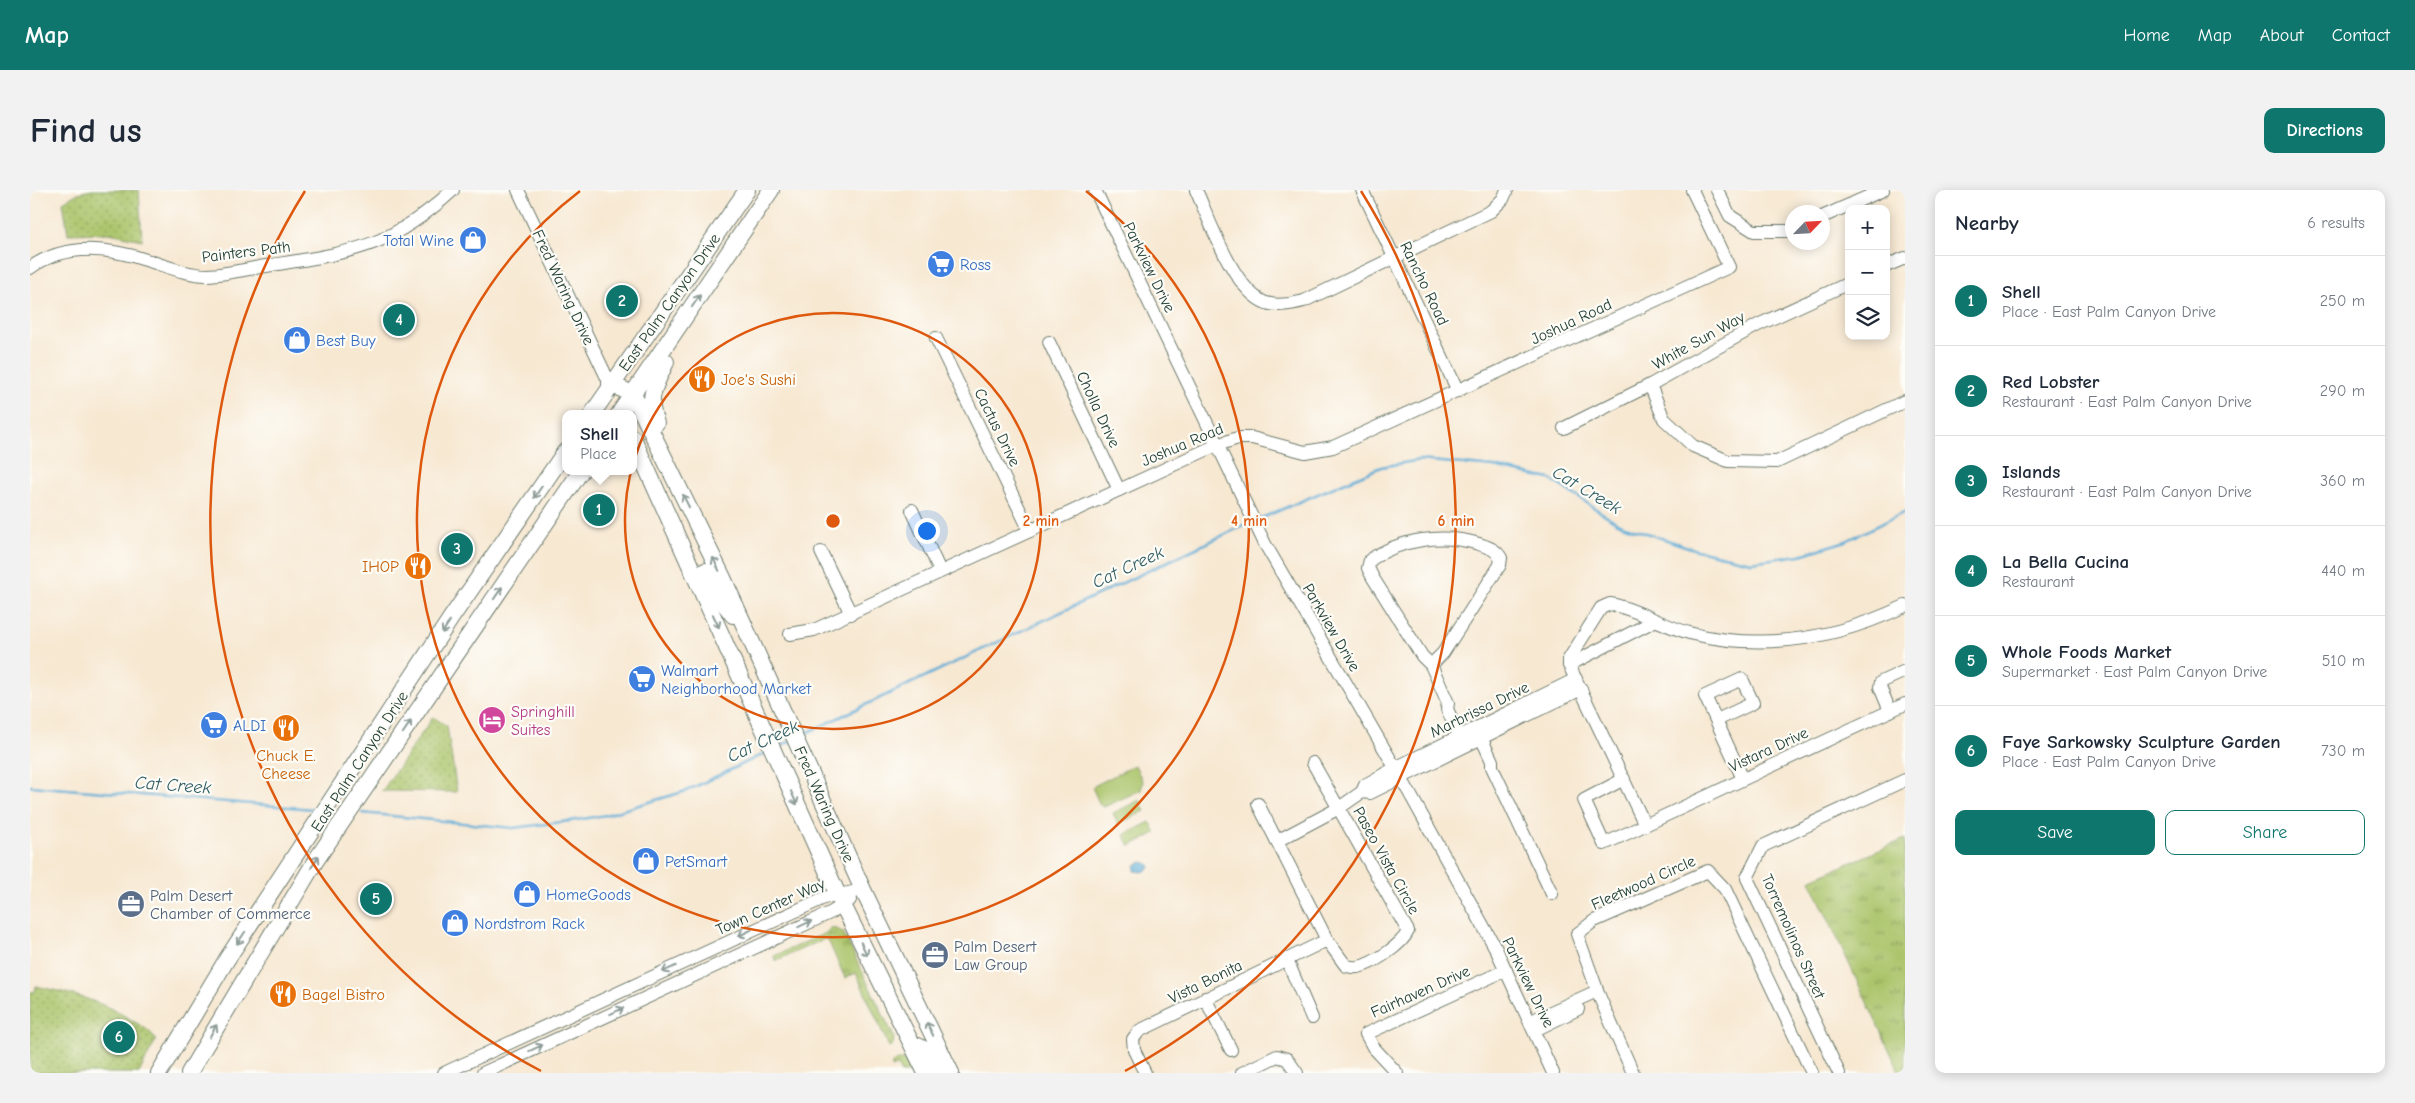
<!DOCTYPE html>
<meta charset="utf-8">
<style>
body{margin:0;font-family:"Comic Neue",sans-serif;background:#f2f2f3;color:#1f2937}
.controls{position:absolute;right:15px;top:15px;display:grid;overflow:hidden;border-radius:10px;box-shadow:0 2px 12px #0003}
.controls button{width:45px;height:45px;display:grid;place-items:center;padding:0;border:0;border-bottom:1px solid #e0e1e3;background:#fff;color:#1f2937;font:25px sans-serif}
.compass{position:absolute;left:1755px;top:15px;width:45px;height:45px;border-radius:50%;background:#fff;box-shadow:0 2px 12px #0003;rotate:65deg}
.you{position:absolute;left:896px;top:340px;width:18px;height:18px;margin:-12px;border:4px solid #fff;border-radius:50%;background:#1a73e8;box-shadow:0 0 0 8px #1a73e833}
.badge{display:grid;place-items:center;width:32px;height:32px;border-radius:50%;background:#0f766e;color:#fff;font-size:16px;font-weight:700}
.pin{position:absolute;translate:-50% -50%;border:2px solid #fff;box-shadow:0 1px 5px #0006}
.popup{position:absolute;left:532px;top:220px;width:75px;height:65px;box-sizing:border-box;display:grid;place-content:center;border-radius:10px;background:#fff;filter:drop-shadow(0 1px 4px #0005);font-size:16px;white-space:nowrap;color:#747a83}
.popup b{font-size:19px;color:#1f2937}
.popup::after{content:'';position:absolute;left:50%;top:100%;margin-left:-10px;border:10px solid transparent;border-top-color:#fff}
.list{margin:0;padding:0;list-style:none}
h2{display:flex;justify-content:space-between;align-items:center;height:65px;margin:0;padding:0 20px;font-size:21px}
h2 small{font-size:16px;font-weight:400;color:#747a83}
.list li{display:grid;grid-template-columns:32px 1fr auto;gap:15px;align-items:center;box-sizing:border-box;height:90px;padding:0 20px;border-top:1px solid #e0e1e3}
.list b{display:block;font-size:19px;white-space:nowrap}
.list p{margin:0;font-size:16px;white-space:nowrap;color:#747a83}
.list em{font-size:16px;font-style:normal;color:#747a83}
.actions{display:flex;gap:10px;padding:15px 20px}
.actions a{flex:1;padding:11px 0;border:1px solid #0f766e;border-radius:10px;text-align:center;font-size:18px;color:#0f766e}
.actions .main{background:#0f766e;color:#fff}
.icon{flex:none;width:28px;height:28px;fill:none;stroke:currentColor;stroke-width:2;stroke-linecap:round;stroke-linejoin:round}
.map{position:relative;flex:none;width:1875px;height:883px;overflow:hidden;border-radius:10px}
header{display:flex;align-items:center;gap:30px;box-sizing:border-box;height:70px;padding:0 25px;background:#0f766e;color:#fff}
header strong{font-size:24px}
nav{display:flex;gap:28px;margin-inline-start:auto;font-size:18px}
.intro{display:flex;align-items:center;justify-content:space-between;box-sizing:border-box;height:120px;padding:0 30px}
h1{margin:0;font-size:35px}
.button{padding:12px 22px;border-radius:10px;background:#0f766e;color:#fff;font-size:18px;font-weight:700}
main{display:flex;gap:30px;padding:0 30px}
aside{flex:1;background:#fff;border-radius:10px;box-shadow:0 2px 12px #0003}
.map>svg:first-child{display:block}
</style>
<header>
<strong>Map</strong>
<nav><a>Home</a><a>Map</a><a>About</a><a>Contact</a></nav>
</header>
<div class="intro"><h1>Find us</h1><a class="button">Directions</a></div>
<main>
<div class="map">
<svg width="1875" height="883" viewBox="0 0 1875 883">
<defs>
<pattern id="grass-tufts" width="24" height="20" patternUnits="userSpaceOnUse" patternTransform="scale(1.25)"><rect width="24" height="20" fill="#abc46a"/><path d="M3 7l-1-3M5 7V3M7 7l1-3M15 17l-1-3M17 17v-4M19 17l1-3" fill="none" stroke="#8ba058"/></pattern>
<pattern id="park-dots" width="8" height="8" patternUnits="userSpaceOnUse" patternTransform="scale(1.25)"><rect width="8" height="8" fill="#abc46a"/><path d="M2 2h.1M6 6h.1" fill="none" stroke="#8ba058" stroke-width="1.8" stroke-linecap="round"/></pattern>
<pattern id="water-ripples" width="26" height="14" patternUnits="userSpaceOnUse" patternTransform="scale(1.25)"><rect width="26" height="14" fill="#5cabd6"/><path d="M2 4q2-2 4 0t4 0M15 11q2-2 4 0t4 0" fill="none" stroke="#4b8cae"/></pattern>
</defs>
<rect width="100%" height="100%" fill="#fdfcf7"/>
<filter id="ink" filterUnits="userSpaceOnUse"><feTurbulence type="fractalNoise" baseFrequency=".02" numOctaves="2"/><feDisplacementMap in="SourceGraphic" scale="10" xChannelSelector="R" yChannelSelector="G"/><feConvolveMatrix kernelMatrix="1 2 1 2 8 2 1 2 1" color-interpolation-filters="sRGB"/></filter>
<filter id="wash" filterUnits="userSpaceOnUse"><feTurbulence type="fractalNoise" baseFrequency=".0096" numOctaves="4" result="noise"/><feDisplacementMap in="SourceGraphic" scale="20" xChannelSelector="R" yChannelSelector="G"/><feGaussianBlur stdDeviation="1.12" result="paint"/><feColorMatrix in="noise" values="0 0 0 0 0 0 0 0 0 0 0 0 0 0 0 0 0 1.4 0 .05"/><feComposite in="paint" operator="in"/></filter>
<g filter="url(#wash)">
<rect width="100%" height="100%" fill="#f7e8d2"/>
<g fill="url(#grass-tufts)" stroke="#65804f">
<polygon points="1875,649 1875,883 1870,883 1780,690"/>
<polygon points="801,737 813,742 864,847 863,854 859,857 826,783 815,788 797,748 745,771 744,766 796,743"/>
<polygon points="868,870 875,870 882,883 871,883 867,875 862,878 862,873"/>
</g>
<g fill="url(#park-dots)" stroke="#65804f">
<polygon points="62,0 109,0 112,50 79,43 38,44 33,12 48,3"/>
<polygon points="403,527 417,536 427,602 352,601"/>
<path d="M6 796C46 805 70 810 105 832 113 837 121 841 126 850L109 883H0V802H5Z"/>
</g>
<g fill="#abc46a" stroke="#65804f">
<polygon points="1105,575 1113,592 1111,600 1074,617 1070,615 1062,597"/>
<polygon points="1110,610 1115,621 1088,634 1083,623"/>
<polygon points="1120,632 1126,643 1100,656 1094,645"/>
</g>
<polygon fill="url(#water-ripples)" stroke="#3e7485" points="1112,672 1119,674 1120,678 1113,682 1105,681 1105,676"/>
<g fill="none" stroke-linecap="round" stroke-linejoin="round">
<g stroke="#5cabd6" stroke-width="2.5">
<polyline points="1227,330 1351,277 1390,270 1464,277 1520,289 1589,334 1667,360 1721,372 1770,365 1816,351 1875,322"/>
<polyline points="770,546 1219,333"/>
<polyline points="748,557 761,551"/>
<polyline points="0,596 284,619"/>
<polyline points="332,623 483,638 540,631 576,625 656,601 738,562"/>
</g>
</g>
</g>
<g filter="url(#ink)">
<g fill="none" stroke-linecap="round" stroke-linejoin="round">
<g stroke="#6b796b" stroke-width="14">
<g id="minor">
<polyline points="488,0 580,194"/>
<polyline points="1065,0 1235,354 1370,586 1466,759 1523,883"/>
<path d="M1166 0C1180 31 1204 101 1236 113 1248 117 1262 114 1274 111L1461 21 1473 9 1477 0"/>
<polyline points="1332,0 1428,201"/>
<polyline points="1687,0 1700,26 1724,41 1762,41"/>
<polyline points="1792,27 1853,0"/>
<polyline points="1856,76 1875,68"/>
<path d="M0 78C35 53 77 57 116 70 136 76 157 85 178 85 199 84 221 78 242 75 323 62 360 58 423 0"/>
<polyline points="906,148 1000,341"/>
<polyline points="1019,152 1089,300"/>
<polyline points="1620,195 1634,229 1663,256 1698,271 1747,272 1875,211"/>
<polyline points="1534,238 1620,195 1728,135 1819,93"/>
<polyline points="882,320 910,381"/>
<polyline points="791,362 821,424"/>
<path d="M1875 416C1808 448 1736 461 1663 444 1634 437 1608 419 1580 414L1571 418 1539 469V475L1615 635 1875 514"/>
<polyline points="760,444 784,440 1187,255 1208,248 1222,248 1275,262 1303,257 1699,77 1662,0"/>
<path d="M1401 475 1392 466 1343 388 1338 378 1340 370C1370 349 1413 343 1449 354 1458 357 1466 359 1471 368L1470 375 1413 463 1401 475 1418 513 1417 519 1434 556"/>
<polyline points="1539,475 1624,431"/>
<polyline points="1860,521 1850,497 1851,492 1875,481"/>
<polyline points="1687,530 1723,513 1712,489 1675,506 1713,589"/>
<polyline points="1448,541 1462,571 1462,577 1522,704"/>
<polyline points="1594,589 1554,610 1574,654 1615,635"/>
<polyline points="1332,602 1340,603 1551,499"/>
<path d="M1228 614 1297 750 1316 776C1319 776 1324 778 1328 777 1343 774 1372 755 1378 741L1283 573"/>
<polyline points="1247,651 1309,618 1332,602 1335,595 1365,578 1546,489"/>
<polyline points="1257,770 1282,828"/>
<polyline points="1175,808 1201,860"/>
<polyline points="1501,831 1567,801"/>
<polyline points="1505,840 1548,819"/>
<polyline points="414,883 794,708 833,700"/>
<polyline points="453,883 802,722 820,710"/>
<polyline points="1115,883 1104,860 1103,849 1109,841 1297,750"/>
<polyline points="1212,883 1247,866 1257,869 1267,883"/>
<polyline points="1367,883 1343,857 1336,844 1476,780"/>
<polyline points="1603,883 1570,808 1547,744 1564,731 1678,681 1695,699 1782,883"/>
<polyline points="1809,883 1717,688 1733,656 1875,590"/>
</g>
</g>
<g stroke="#6b796b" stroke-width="18">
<g id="major">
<polyline points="580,194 603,204 693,388 833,700 921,883"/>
<polyline points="562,224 717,0"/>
<polyline points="589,224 741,0"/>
<path d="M626 233C616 208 625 195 636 172"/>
<polyline points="603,248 807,703 896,883"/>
<polyline points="675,381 683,399 703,425"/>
<polyline points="888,856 897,861 909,883"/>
<polyline points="129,883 197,769 421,428 535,262"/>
<polyline points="159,883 286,670 551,281"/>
</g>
</g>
<use href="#minor" stroke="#fff" stroke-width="12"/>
<use href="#major" stroke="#fff" stroke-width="16"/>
</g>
<defs><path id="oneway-shaft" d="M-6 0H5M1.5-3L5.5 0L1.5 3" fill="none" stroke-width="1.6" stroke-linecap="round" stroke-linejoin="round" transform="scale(1.25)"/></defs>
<g stroke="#8f9e9a">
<use href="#oneway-shaft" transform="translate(666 111) rotate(-56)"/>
<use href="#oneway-shaft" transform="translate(508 302) rotate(124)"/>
<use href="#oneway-shaft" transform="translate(656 311) rotate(-116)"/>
<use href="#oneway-shaft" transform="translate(686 374) rotate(-116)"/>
<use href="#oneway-shaft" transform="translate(468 403) rotate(-56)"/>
<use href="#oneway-shaft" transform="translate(686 431) rotate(65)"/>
<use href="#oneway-shaft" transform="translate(416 437) rotate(123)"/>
<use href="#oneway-shaft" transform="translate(377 537) rotate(-56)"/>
<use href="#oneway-shaft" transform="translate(764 608) rotate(66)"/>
<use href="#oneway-shaft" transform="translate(285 672) rotate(-57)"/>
<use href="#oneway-shaft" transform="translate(775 734) rotate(-25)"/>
<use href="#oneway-shaft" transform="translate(715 743) rotate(154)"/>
<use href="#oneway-shaft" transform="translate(211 748) rotate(124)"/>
<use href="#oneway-shaft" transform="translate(834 759) rotate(64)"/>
<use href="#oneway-shaft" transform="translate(639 779) rotate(155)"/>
<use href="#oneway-shaft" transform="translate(587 821) rotate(-25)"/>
<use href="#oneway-shaft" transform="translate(900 839) rotate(-116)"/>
<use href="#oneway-shaft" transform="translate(183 841) rotate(-60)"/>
<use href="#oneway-shaft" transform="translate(506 858) rotate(-25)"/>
</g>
</g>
<g fill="none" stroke="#de580e" stroke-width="2.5">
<circle cx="803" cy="331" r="208"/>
<path d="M1056 1A416 416 0 1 1 550 1"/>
<path d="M511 881A623 623 0 0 1 275 1M1331 1A623 623 0 0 1 1095 881"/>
</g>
<defs>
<g id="shop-disc" transform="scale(1.4375)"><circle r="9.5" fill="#3f7fe0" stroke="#fdfcf7"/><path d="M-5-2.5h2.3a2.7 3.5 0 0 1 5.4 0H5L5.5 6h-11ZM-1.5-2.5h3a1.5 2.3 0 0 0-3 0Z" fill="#fff"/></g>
<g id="supermarket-disc" transform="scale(1.4375)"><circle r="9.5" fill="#3f7fe0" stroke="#fdfcf7"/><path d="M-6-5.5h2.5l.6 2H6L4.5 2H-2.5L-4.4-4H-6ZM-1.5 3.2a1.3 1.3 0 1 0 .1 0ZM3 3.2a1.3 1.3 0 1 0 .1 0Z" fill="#fff"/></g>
<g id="restaurant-disc" transform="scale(1.4375)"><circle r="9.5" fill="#e8710a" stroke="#fdfcf7"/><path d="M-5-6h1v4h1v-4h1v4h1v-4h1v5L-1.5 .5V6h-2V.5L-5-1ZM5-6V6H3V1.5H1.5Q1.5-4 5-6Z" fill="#fff"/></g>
<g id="hotel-disc" transform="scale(1.4375)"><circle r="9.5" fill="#d1479c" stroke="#fdfcf7"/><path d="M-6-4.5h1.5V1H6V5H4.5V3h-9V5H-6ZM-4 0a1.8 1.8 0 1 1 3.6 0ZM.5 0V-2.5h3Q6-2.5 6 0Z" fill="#fff"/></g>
<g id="office-disc" transform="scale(1.4375)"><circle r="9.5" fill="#5c6f8a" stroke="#fdfcf7"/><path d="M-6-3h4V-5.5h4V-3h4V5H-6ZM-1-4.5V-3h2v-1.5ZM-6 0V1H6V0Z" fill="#fff"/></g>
</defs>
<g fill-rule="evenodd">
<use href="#shop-disc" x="443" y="50"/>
<use href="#supermarket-disc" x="911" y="74"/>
<use href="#shop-disc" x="267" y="150"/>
<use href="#restaurant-disc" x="672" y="189"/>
<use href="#restaurant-disc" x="388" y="376"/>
<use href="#supermarket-disc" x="612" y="489"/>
<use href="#hotel-disc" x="462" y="530"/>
<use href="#supermarket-disc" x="184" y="535"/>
<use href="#restaurant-disc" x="256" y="538"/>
<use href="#shop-disc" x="616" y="671"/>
<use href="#shop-disc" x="497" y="704"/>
<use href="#office-disc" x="101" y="714"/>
<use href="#shop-disc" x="425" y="733"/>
<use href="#office-disc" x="905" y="765"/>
<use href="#restaurant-disc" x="253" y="804"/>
</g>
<g text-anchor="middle" stroke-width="4.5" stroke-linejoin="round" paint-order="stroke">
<g font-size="16" fill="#366cbe" stroke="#fdfcf7" text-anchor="start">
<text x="424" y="56" text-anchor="end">Total Wine</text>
<text x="930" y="80">Ross</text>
<text x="286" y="156">Best Buy</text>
<text x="631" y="486">Walmart<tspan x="631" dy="18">Neighborhood Market</tspan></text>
<text x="203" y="541">ALDI</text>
<text x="635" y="677">PetSmart</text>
<text x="516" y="710">HomeGoods</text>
<text x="444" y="739">Nordstrom Rack</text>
</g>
<g font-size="16" fill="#1f3d34" stroke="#fdfcf7">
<text transform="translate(216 61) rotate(-7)" y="6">Painters Path</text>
<text transform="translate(1120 77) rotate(64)" y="6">Parkview Drive</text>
<text transform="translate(1395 93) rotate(64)" y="6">Rancho Road</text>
<text transform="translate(534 97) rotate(65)" y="6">Fred Waring Drive</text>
<text transform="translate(639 112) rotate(-55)" y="6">East Palm Canyon Drive</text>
<text transform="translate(1541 131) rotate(-25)" y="6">Joshua Road</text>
<text transform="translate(1668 150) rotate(-29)" y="6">White Sun Way</text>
<text transform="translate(1069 219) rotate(65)" y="6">Cholla Drive</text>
<text transform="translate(968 237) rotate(64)" y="6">Cactus Drive</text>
<text transform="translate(1152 254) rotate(-23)" y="6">Joshua Road</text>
<text transform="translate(1302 437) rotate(60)" y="6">Parkview Drive</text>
<text transform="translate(1449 519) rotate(-26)" y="6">Marbrissa Drive</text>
<text transform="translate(1738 559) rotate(-25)" y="6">Vistara Drive</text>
<text transform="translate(329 571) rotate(-57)" y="6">East Palm Canyon Drive</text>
<text transform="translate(795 614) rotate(66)" y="6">Fred Waring Drive</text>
<text transform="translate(1357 670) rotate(61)" y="6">Paseo Vista Circle</text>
<text transform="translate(1613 692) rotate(-24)" y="6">Fleetwood Circle</text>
<text transform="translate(740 716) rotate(-24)" y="6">Town Center Way</text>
<text transform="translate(1764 746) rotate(66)" y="6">Torremolinos Street</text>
<text transform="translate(1175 791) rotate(-26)" y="6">Vista Bonita</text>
<text transform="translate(1499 792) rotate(64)" y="6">Parkview Drive</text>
<text transform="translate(1390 801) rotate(-24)" y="6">Fairhaven Drive</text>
</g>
<g font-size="16" fill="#c56008" stroke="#fdfcf7" text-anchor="start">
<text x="691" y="195">Joe's Sushi</text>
<text x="369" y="382" text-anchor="end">IHOP</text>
<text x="256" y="571" text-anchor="middle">Chuck E.<tspan x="256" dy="18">Cheese</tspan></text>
<text x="272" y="810">Bagel Bistro</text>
</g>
<g font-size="16" fill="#b23c85" stroke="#fdfcf7" text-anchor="start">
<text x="481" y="527">Springhill<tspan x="481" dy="18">Suites</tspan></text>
</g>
<g font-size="16" fill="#4e5e75" stroke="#fdfcf7" text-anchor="start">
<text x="120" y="711">Palm Desert<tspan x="120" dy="18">Chamber of Commerce</tspan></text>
<text x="924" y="762">Palm Desert<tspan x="924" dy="18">Law Group</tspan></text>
</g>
<g font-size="18" font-style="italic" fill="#315e65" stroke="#fdfcf7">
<text transform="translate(1557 300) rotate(31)" y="6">Cat Creek</text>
<text transform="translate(1098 377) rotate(-25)" y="6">Cat Creek</text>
<text transform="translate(733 551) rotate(-25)" y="6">Cat Creek</text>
<text transform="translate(143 595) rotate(4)" y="6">Cat Creek</text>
</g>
</g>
<circle cx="803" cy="331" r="8" fill="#de580e" stroke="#fdfcf7" stroke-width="2.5"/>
<g font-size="15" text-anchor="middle" font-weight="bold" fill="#de580e" stroke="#fdfcf7" stroke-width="4.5" stroke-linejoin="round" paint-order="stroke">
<text x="1011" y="336">2 min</text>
<text x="1219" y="336">4 min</text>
<text x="1426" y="336">6 min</text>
</g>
</svg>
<div class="controls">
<button>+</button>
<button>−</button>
<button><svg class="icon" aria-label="layers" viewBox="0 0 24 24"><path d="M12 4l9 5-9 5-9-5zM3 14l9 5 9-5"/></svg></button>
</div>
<svg class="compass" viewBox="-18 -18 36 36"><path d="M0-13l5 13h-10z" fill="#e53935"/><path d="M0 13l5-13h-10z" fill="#747a83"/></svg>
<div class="you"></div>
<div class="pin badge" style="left:569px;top:320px">1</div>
<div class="popup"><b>Shell</b>Place</div>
<div class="pin badge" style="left:592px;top:111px">2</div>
<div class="pin badge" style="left:427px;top:359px">3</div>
<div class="pin badge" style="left:369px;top:130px">4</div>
<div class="pin badge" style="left:346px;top:709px">5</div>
<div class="pin badge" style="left:89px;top:847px">6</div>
</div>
<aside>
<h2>Nearby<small>6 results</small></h2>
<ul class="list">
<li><span class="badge">1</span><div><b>Shell</b><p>Place · East Palm Canyon Drive</p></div><em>250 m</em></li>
<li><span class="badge">2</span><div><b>Red Lobster</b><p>Restaurant · East Palm Canyon Drive</p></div><em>290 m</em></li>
<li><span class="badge">3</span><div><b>Islands</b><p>Restaurant · East Palm Canyon Drive</p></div><em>360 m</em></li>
<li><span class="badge">4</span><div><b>La Bella Cucina</b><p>Restaurant</p></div><em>440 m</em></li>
<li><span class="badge">5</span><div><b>Whole Foods Market</b><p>Supermarket · East Palm Canyon Drive</p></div><em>510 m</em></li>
<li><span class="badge">6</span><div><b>Faye Sarkowsky Sculpture Garden</b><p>Place · East Palm Canyon Drive</p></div><em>730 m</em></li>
</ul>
<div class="actions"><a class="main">Save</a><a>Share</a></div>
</aside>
</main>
